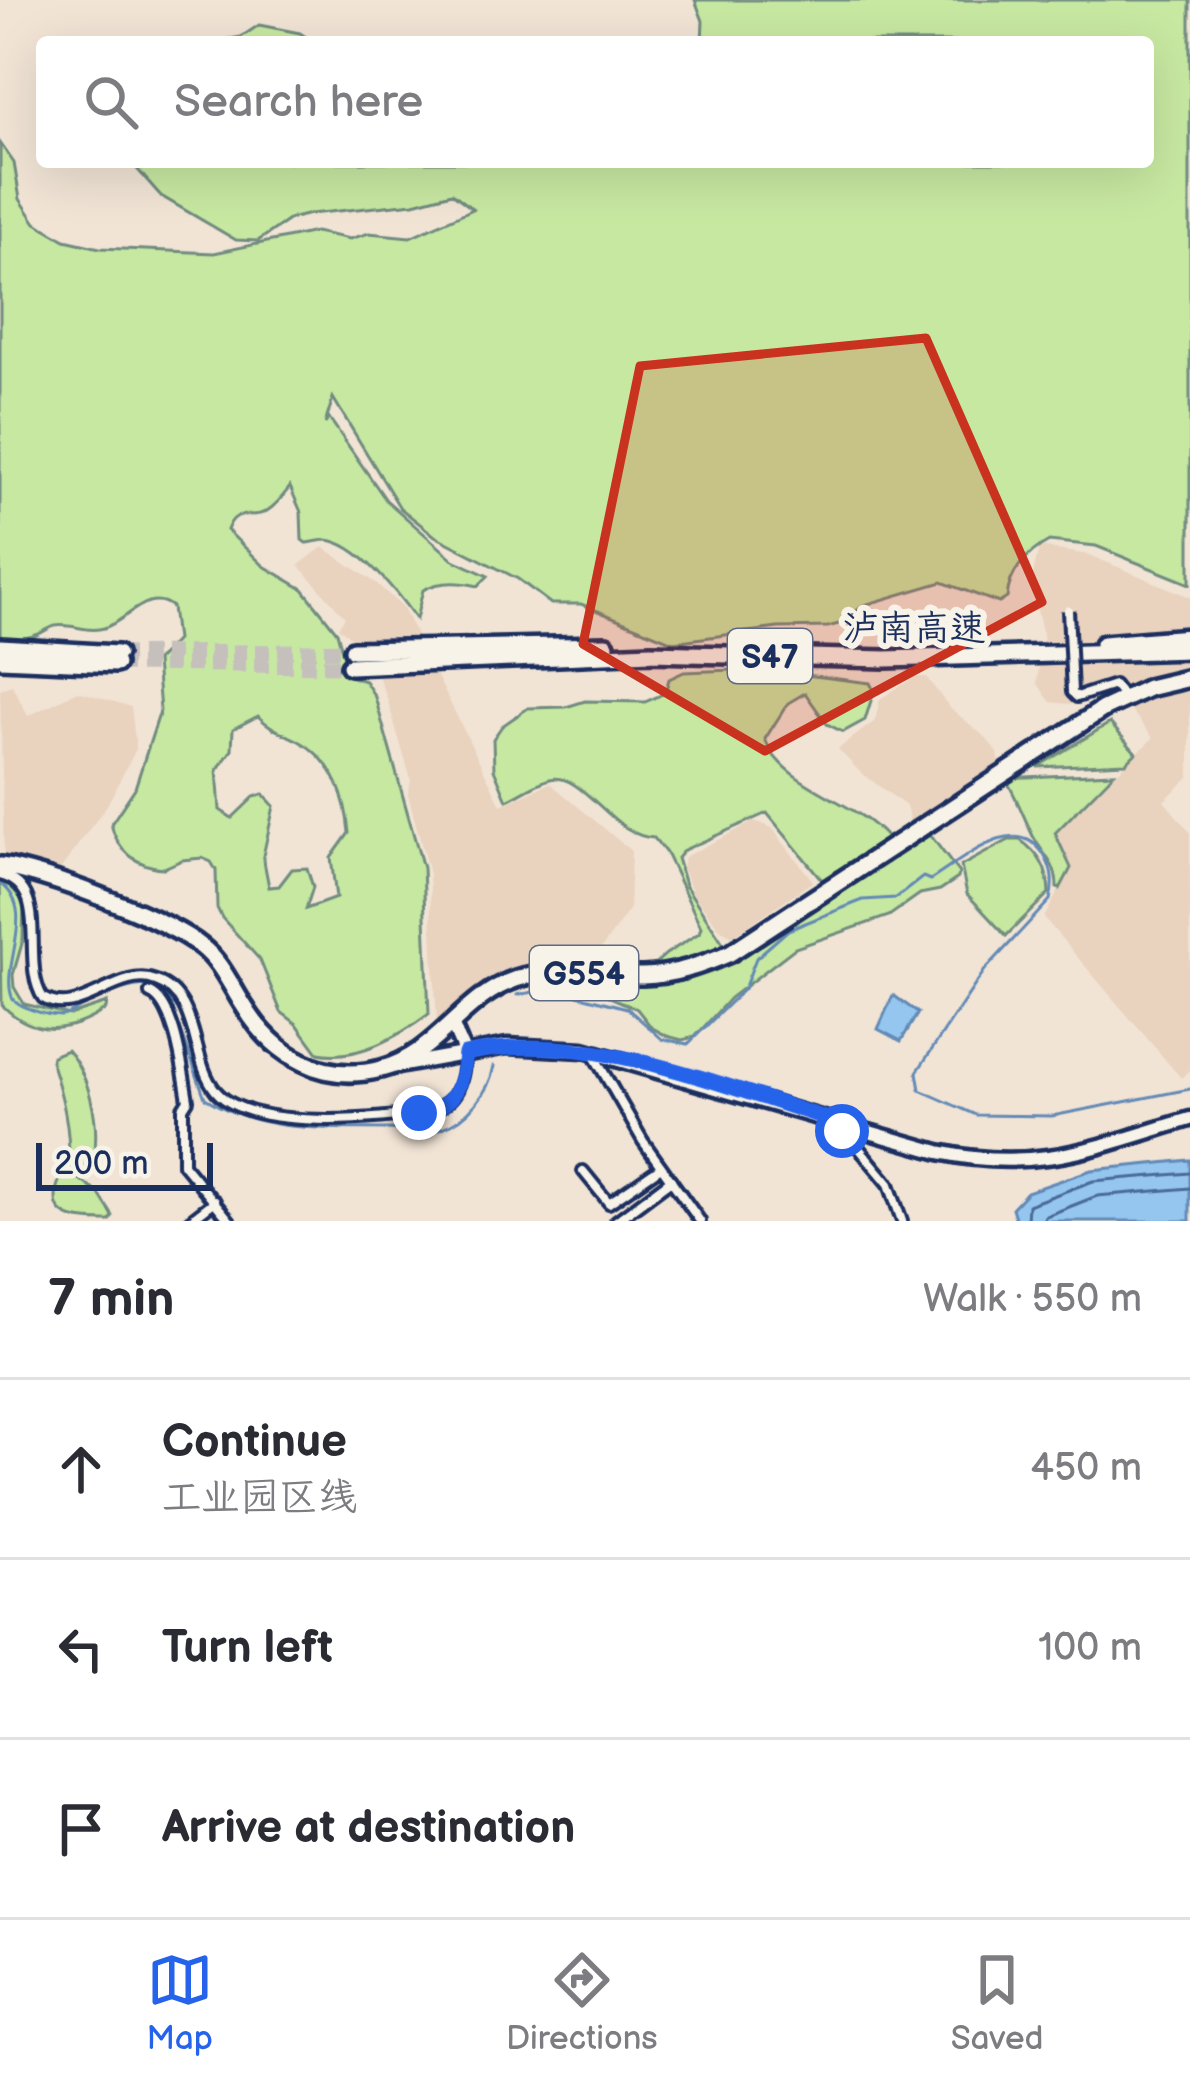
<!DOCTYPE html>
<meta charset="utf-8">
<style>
body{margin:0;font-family:"Balsamiq Sans","LXGW WenKai TC",sans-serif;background:#f7f7f7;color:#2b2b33}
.scale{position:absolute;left:36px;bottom:30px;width:177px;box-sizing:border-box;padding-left:12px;border:6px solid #1b2f5e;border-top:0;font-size:33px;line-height:42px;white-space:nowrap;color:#1b2f5e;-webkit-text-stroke:9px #f7f3e8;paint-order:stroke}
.stop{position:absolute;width:36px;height:36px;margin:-27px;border:9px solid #2563eb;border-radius:50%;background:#fff}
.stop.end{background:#2563eb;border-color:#fff;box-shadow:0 3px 12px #0008}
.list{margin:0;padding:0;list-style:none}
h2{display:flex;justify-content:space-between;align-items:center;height:156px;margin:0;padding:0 48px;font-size:51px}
h2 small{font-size:39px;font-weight:400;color:#7c7c81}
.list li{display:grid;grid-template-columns:78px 1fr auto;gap:36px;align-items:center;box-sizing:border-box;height:180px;padding:0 48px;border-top:3px solid #e1e1e2}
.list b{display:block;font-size:45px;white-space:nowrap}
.list p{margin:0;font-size:39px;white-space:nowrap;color:#7c7c81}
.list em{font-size:39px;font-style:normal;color:#7c7c81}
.icon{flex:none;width:66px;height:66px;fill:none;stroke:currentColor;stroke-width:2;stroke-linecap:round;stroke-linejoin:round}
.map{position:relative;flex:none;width:1190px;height:1221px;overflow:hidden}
.search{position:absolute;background:#fff;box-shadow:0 12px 48px #0002;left:36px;right:36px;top:36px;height:132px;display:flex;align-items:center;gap:30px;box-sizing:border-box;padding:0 42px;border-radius:12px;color:#7c7c81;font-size:45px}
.sheet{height:696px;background:#fff}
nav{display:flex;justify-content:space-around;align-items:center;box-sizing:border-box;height:168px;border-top:3px solid #e1e1e2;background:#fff;font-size:33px;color:#7c7c81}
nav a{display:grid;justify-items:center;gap:6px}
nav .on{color:#2563eb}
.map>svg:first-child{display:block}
</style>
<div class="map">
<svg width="1190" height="1221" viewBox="0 0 1190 1221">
<rect width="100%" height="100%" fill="#f1e4d5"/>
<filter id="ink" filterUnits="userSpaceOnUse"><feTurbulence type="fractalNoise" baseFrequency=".00833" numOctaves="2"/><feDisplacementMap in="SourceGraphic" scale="24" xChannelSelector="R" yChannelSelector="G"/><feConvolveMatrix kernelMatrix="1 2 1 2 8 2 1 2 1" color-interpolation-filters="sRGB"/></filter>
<g filter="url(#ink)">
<g fill="#e9d2be">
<polygon points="323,547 376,583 403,608 501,805 550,783 631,851 629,910 590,964 539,962 507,972 475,991 437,1023 429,874 408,794 411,780 387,698 368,651 338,627 345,617 299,565"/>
<polygon points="1039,547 1089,555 1190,597 1190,776 1164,801 1190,832 1190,1070 1181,1078 1044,918 1071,868 1055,833 1153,738 1112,686 1078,705 1051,702 1037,683 1043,635 1031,585"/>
<polygon points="914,677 926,677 950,708 985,737 998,753 1000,765 911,827 906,806 860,772 838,749 875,721 880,699"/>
<polygon points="12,685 28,716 78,691 131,707 136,749 107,805 59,871 4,855 0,689"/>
<polygon points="755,821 772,828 813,881 733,936 721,930 694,895 682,868 684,857"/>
</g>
<g fill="#c7e8a1" stroke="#718c80" stroke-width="3" fill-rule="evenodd">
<path d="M695 0H1190V584L1096 546 1049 541C1027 553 1009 572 1007 598L999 603 942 582 864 605 839 624 828 627 778 628 673 642 581 604H551L518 579 435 536 400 508 333 398 325 424 329 418 386 500 454 560 488 576 478 586C461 582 440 580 423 590L416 619C399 595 358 542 326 540 325 540 307 543 306 543L302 540 301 512 290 487C283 496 272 511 260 514 243 517 235 510 227 530L264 566 303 589 337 632 349 676 365 681 375 697 423 868 429 1014C398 1037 357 1061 318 1053L297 1024 281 1012 260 960 222 918 217 908 216 870 211 862 202 858 182 860 164 868C138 867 117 851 111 824L135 788 160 711 156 661 176 640 172 607C148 587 126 622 104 628 87 633 72 623 55 626 53 626 41 633 39 634 27 639 13 640 0 640V143L14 163 20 199 36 223 65 240 100 248 214 253 315 232 350 239 369 233 410 237 473 209 452 193 414 203 310 214 290 219 258 241 236 240 161 196 131 162H1148V42H702L703 21ZM258 716C270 729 284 733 299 741 333 760 346 796 349 833L331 858 336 898 306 909 313 887 307 868 292 869 279 886 269 887 263 856 274 806 263 794 254 797 232 818 220 810 217 770 232 750 233 729Z"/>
<polygon points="259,25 300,33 313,42 213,42 241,37"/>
<path d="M758 669 870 683 874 691 865 720 843 732 827 724 805 693 788 703 765 739C782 787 855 799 887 838L822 880 767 813 684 850 677 858 685 885 731 955 928 832 959 873 958 878 940 890 920 894 889 916 795 948 730 998 695 1037 682 1040 667 1036 651 1027 637 1009 610 997 599 980 638 979 666 954 699 933 701 927 666 853 654 838C614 838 583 771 550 779 536 783 520 794 507 800L494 769 493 739 502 726 528 708 566 707 585 701 645 702 665 693 669 679 684 672Z"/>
<polygon points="1110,723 1136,753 1126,763 1037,767"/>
<path d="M1114 773 1055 833 1071 868 1060 889 1057 888C1057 862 1042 855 1032 834 1023 815 1016 796 1005 778Z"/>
<path d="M1009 840H1020C1040 854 1048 869 1049 893L1006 936 967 894 961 866Z"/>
<path d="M0 874 24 902 23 940 13 975 14 987 24 1004 70 1015 107 1003 106 1009C71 1033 34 1038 2 1005Z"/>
<path d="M67 1050C90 1075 102 1129 92 1162L76 1173 69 1165C70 1127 63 1097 51 1061L52 1056Z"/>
<path d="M68 1170 99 1194 113 1216 110 1221C86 1221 55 1221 56 1197 56 1184 60 1178 68 1170Z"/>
</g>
<g fill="#94c6f0" stroke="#648ab6" stroke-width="3">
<polygon points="893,995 918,1013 901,1041 878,1029"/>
<polygon points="1190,1160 1190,1221 1016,1221 1012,1208 1027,1192 1091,1170"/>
</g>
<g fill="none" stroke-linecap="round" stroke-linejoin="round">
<g stroke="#4b6b98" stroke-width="3">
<polyline points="1027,1221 1028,1205 1093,1181 1190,1173"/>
<polyline points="1042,1221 1046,1216 1097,1196 1190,1188"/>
</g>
<g stroke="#648ab6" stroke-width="3">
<path d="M0 883C39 910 0 965 12 997 18 1008 48 1016 61 1016 69 1016 79 1007 86 1004 107 994 134 982 157 986L170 1000 205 1098C260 1133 323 1128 386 1129 403 1129 427 1133 442 1128 468 1119 489 1093 494 1066"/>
<path d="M517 995 562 987 577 995 627 1008 662 1039 688 1044 744 989 756 958 788 930 863 900 896 898 923 877 930 880C960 862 1017 810 1044 855 1053 870 1054 883 1050 900L985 970 917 1072 920 1090 976 1115 1052 1116 1190 1089"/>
</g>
<g stroke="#c6c0bd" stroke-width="15" stroke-dasharray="15 8" stroke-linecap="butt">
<polyline points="117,654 353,650"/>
<polyline points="116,664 350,666"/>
</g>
<g stroke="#1b2f5e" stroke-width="16">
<g id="minor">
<polyline points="1072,692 1077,697 1114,685 1124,698"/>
<path d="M0 875C53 887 19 962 43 998 80 1020 118 966 156 981 200 996 190 1060 216 1091 250 1132 382 1120 430 1111 459 1102 463 1081 465 1054"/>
<path d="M150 993C175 1003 183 1072 188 1100L183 1108V1164L230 1221"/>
<polyline points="594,1056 643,1141 700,1221"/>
<polyline points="838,1123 889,1184 902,1221"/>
<polyline points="583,1171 609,1203 661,1167"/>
<polyline points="189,1221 215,1201"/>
<polyline points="616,1221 671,1180"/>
</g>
</g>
<g stroke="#1b2f5e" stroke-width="21">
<g id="major">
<polyline points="452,1024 465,1054"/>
<path d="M398 1066 507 1046 584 1050 939 1152C1036 1174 1099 1146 1190 1119"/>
</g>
</g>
<g stroke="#1b2f5e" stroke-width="24">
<g id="highway">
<polyline points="1103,644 1190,637"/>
<polyline points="0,647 117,654"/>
<polyline points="353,650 606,645"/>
<polyline points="0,659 116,664"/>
<polyline points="350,666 651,653 886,659 1190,650"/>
<path d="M0 866C44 872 168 919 202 947 221 962 231 986 244 1006 274 1056 323 1084 381 1069 437 1055 462 997 516 979 557 965 601 977 643 976 674 975 702 965 730 953L1103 709 1148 688 1190 678"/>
</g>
</g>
<use href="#minor" stroke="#f7f3e8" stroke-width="8"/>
<use href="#major" stroke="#f7f3e8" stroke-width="12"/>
<use href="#highway" stroke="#f7f3e8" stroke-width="15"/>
<g stroke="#1b2f5e" stroke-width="16" stroke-linecap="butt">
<polyline id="minor-bridge" points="1068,610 1072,692"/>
</g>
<use href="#minor-bridge" stroke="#f7f3e8" stroke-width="8"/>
</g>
</g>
<g fill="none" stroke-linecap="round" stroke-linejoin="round" filter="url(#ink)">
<path stroke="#2563eb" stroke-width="15" d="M419 1113C454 1108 462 1087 465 1054 588 1027 721 1086 838 1122L842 1131"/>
</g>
<path fill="#c8321e" fill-opacity="0.2" stroke="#c8321e" stroke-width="9" stroke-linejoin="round" d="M926 338 1042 602 765 751 583 644 640 366Z"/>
<g text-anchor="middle" stroke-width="12" stroke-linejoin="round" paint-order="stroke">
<g fill="#f7f3e8" stroke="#5d6a87" stroke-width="3">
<rect x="728" y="629" width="84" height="54" rx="9"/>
<rect x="530" y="946" width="108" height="54" rx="9"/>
</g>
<g font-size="33" font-weight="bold" fill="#1b2f5e">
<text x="770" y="668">S47</text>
<text x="584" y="985">G554</text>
</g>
<g font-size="36" fill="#1b2f5e" stroke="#f7f3e8">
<text x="914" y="640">泸南高速</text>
</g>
</g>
</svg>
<div class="scale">200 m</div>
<div class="stop" style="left:842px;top:1131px"></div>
<div class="stop end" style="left:419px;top:1113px"></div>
<div class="search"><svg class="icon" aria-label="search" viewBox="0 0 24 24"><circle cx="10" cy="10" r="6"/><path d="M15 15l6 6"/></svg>Search here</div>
</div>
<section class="sheet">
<h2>7 min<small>Walk · 550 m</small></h2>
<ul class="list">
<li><svg class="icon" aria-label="ahead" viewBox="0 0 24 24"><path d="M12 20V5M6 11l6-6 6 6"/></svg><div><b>Continue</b><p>工业园区线</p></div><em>450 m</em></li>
<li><svg class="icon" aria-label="left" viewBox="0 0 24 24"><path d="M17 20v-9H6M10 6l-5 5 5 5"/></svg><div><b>Turn left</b></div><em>100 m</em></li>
<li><svg class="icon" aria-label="arrive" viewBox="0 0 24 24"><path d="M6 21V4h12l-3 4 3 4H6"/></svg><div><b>Arrive at destination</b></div></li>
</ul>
</section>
<nav>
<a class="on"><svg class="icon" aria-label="map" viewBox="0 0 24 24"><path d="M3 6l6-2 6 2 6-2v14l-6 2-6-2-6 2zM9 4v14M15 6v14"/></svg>Map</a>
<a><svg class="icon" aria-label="directions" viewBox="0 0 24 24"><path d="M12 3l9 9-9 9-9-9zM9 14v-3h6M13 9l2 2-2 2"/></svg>Directions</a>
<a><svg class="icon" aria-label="saved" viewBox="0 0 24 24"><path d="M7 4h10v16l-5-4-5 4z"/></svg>Saved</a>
</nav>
